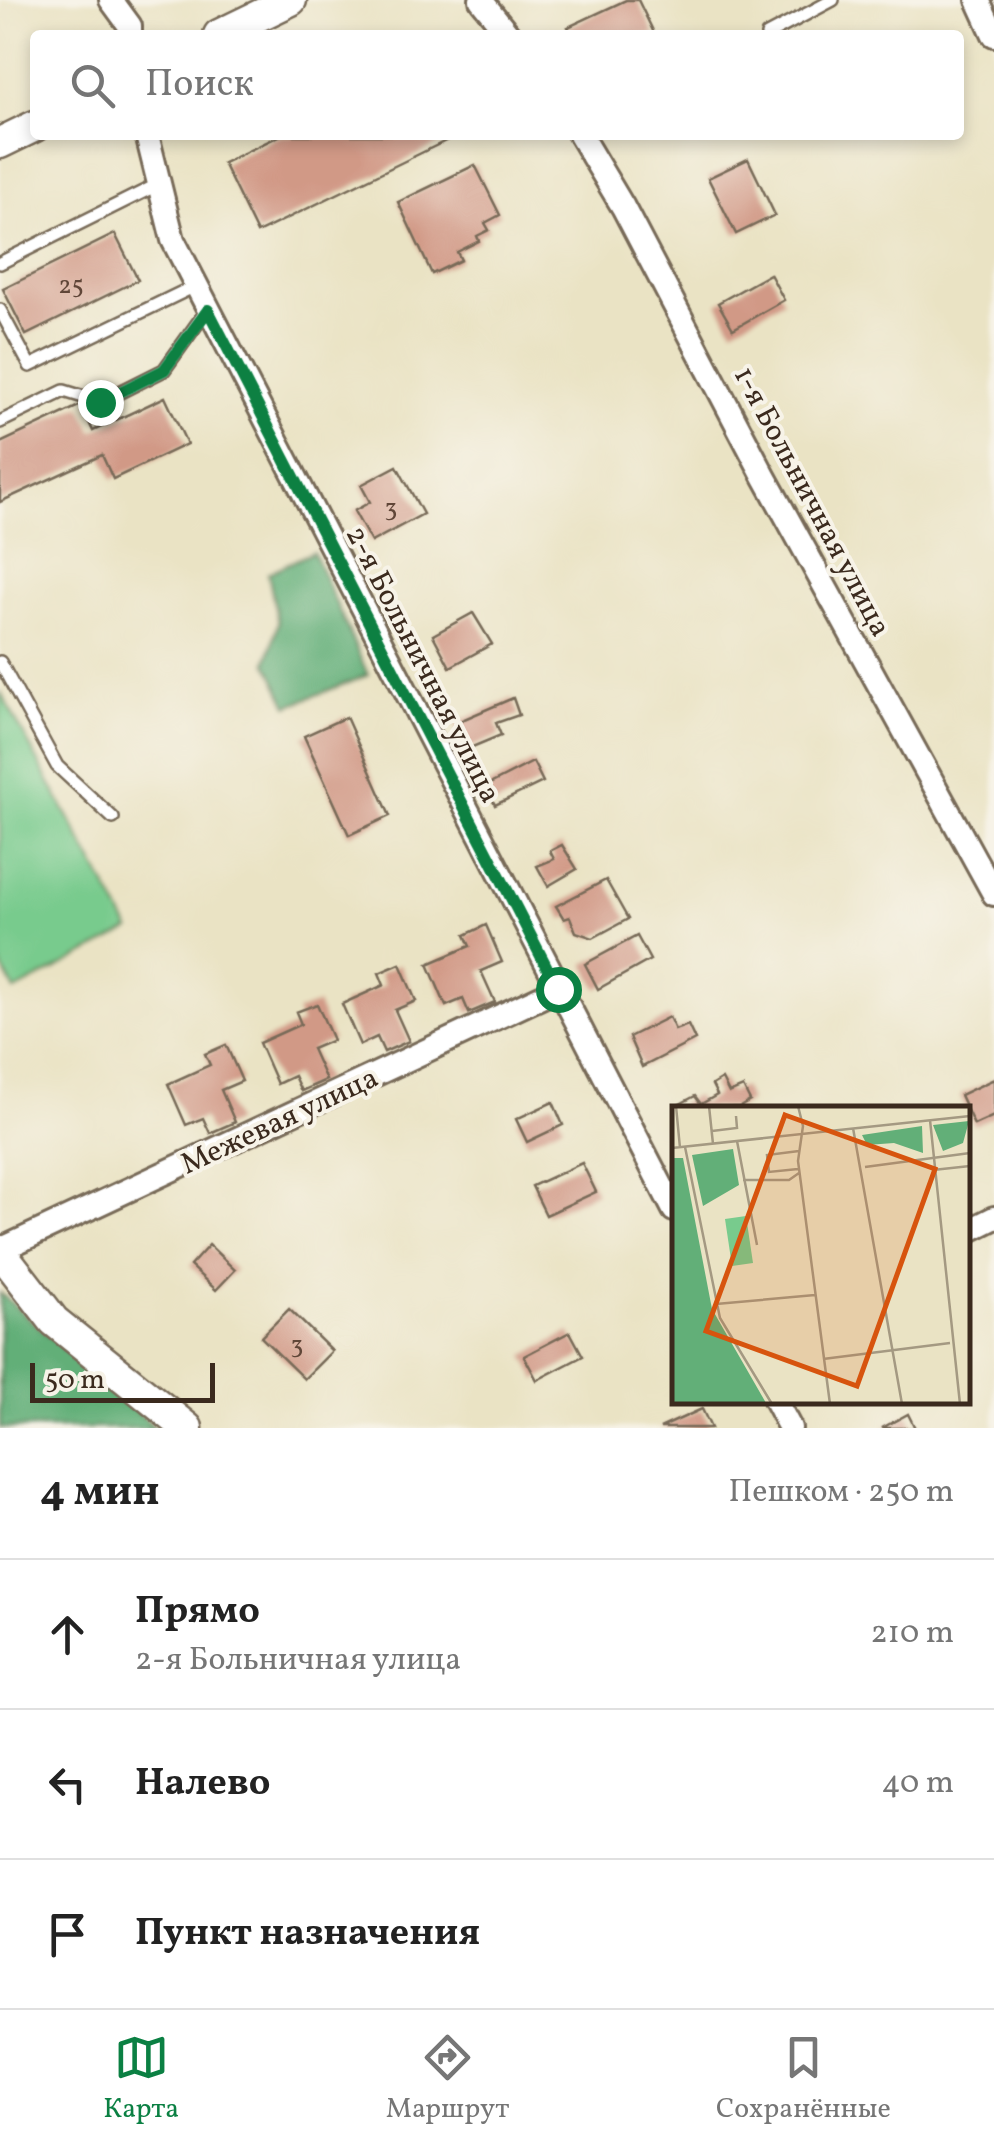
<!DOCTYPE html>
<html lang="ru">
<meta charset="utf-8">
<style>
body{margin:0;font-family:Vollkorn,serif;background:#f6f6f6;color:#222}
.scale{position:absolute;left:30px;bottom:25px;width:185px;box-sizing:border-box;padding-left:10px;border:5px solid #3b2a1e;border-top:0;font-size:28px;line-height:35px;white-space:nowrap;color:#3b2a1e;-webkit-text-stroke:8px #f7f3e8;paint-order:stroke}
.stop{position:absolute;width:30px;height:30px;margin:-22px;border:8px solid #0b8043;border-radius:50%;background:#fff}
.stop.end{background:#0b8043;border-color:#fff;box-shadow:0 2px 10px #0008}
.list{margin:0;padding:0;list-style:none}
h2{display:flex;justify-content:space-between;align-items:center;height:130px;margin:0;padding:0 40px;font-size:42px}
h2 small{font-size:32px;font-weight:400;color:#767676}
.list li{display:grid;grid-template-columns:65px 1fr auto;gap:30px;align-items:center;box-sizing:border-box;height:150px;padding:0 40px;border-top:2px solid #e0e0e0}
.list b{display:block;font-size:38px;white-space:nowrap}
.list p{margin:0;font-size:32px;white-space:nowrap;color:#767676}
.list em{font-size:32px;font-style:normal;color:#767676}
.icon{flex:none;width:55px;height:55px;fill:none;stroke:currentColor;stroke-width:2;stroke-linecap:round;stroke-linejoin:round}
.map{position:relative;flex:none;width:994px;height:1428px;overflow:hidden}
.search{position:absolute;background:#fff;box-shadow:0 5px 15px #0003;left:30px;right:30px;top:30px;height:110px;display:flex;align-items:center;gap:25px;box-sizing:border-box;padding:0 35px;border-radius:10px;color:#767676;font-size:38px}
.sheet{height:580px;background:#fff}
nav{display:flex;justify-content:space-around;align-items:center;box-sizing:border-box;height:140px;border-top:2px solid #e0e0e0;background:#fff;font-size:28px;color:#767676}
nav a{display:grid;justify-items:center;gap:5px}
nav .on{color:#0b8043}
.map>svg:first-child{display:block}
</style>
<div class="map">
<svg width="994" height="1428" viewBox="0 0 994 1428">
<rect width="100%" height="100%" fill="#f7f3e8"/>
<filter id="ink" filterUnits="userSpaceOnUse"><feTurbulence type="fractalNoise" baseFrequency=".01" numOctaves="2"/><feDisplacementMap in="SourceGraphic" scale="20" xChannelSelector="R" yChannelSelector="G"/><feConvolveMatrix kernelMatrix="1 2 1 2 8 2 1 2 1" color-interpolation-filters="sRGB"/></filter>
<filter id="wash" filterUnits="userSpaceOnUse"><feTurbulence type="fractalNoise" baseFrequency=".0048" numOctaves="4" result="noise"/><feDisplacementMap in="SourceGraphic" scale="40" xChannelSelector="R" yChannelSelector="G"/><feGaussianBlur stdDeviation="2.25" result="paint"/><feColorMatrix in="noise" values="0 0 0 0 0 0 0 0 0 0 0 0 0 0 0 0 0 1.4 0 .05"/><feComposite in="paint" operator="in"/></filter>
<g filter="url(#wash)">
<rect width="100%" height="100%" fill="#eae3c4"/>
<polygon fill="#78cb8d" stroke="#5a7a56" stroke-width="2.5" points="0,691 130,930 15,991 0,963"/>
<g fill="#62af78" stroke="#4e6c4b" stroke-width="2.5">
<polygon points="313,552 368,675 288,706 267,662 278,623 268,573"/>
<polygon points="0,1293 156,1428 0,1428"/>
</g>
<g id="blocks">
<g fill="#d19986">
<polygon points="626,0 638,0 655,35 572,35 568,27"/>
<polygon points="281,135 458,135 257,233 223,163"/>
<polygon points="748,159 775,215 736,234 708,178"/>
<polygon points="475,165 500,215 485,223 489,230 477,236 479,241 457,252 461,260 432,274 398,202"/>
<polygon points="115,234 138,280 26,335 3,289"/>
<polygon points="770,274 784,300 733,329 718,303"/>
<polygon points="165,397 187,444 113,479 102,455 0,502 0,443 81,405 93,431"/>
<polygon points="397,466 423,514 371,542 354,511 370,502 361,485"/>
<polygon points="473,613 492,644 450,667 433,635"/>
<polygon points="513,698 519,715 496,723 501,735 465,750 455,723"/>
<polygon points="346,717 390,816 349,835 304,736"/>
<polygon points="533,762 543,782 495,805 486,786"/>
<polygon points="562,845 577,869 548,886 537,866 554,859 550,851"/>
<polygon points="606,880 628,919 593,938 576,932 570,917 564,919 556,906"/>
<polygon points="486,925 502,962 481,971 495,1002 469,1013 463,999 446,1006 428,964 470,946 465,935"/>
<polygon points="637,936 650,960 598,989 585,964"/>
<polygon points="400,964 416,1001 395,1010 409,1041 384,1052 377,1037 360,1045 342,1004 384,985 379,973"/>
<polygon points="317,1004 333,1040 312,1049 326,1080 301,1091 294,1076 277,1084 259,1043 301,1024 296,1012"/>
<polygon points="669,1017 675,1030 688,1025 695,1040 642,1067 629,1037"/>
<polygon points="226,1045 242,1081 221,1090 235,1122 210,1133 203,1118 186,1125 168,1084 210,1065 205,1054"/>
<polygon points="722,1079 729,1093 743,1087 750,1101 738,1108 682,1108 680,1104 695,1096 701,1104 717,1095 712,1085"/>
<polygon points="994,1079 994,1116 974,1125 960,1095"/>
<polygon points="553,1102 563,1125 527,1142 516,1119"/>
<polygon points="582,1163 596,1192 546,1215 532,1186"/>
<polygon points="209,1245 235,1270 216,1290 190,1266"/>
<polygon points="289,1309 332,1351 304,1379 261,1337"/>
<polygon points="570,1332 583,1356 537,1380 524,1356"/>
<polygon points="702,1409 711,1428 660,1428"/>
<polygon points="908,1414 915,1428 882,1428"/>
</g>
</g>
</g>
<g filter="url(#ink)">
<use href="#blocks" fill-opacity="0" stroke="#786b58" stroke-width="2.5"/>
<g fill="none" stroke-linecap="round" stroke-linejoin="round">
<g stroke="#786b58" stroke-width="16">
<g id="service">
<polyline points="767,35 833,0"/>
<polyline points="0,263 159,184"/>
<polyline points="0,310 30,366 195,286"/>
<polyline points="0,422 64,391 100,402 164,370 207,310"/>
<polyline points="0,662 57,766 113,818"/>
</g>
</g>
<g stroke="#786b58" stroke-width="28">
<g id="minor">
<polyline points="111,0 130,26 130,35"/>
<polyline points="481,0 509,35"/>
<polyline points="978,0 994,35"/>
<polyline points="147,135 173,240 674,1210"/>
<polyline points="580,135 623,207 764,476 994,894"/>
<polyline points="966,1232 994,1218"/>
<polyline points="0,1250 558,989"/>
<polyline points="775,1400 790,1428"/>
</g>
</g>
<g stroke="#786b58" stroke-width="35">
<g id="tertiary">
<polyline points="219,35 291,0"/>
<polyline points="0,143 35,126"/>
<polyline points="0,1251 54,1321 187,1428"/>
</g>
</g>
<use href="#service" stroke="#fff" stroke-width="11"/>
<use href="#minor" stroke="#fff" stroke-width="22"/>
<use href="#tertiary" stroke="#fff" stroke-width="30"/>
</g>
</g>
<g fill="none" stroke-linecap="round" stroke-linejoin="round" filter="url(#ink)">
<polyline stroke="#0b8043" stroke-width="12" points="100,402 164,370 208,310 558,989"/>
</g>
<g text-anchor="middle" stroke-width="8" stroke-linejoin="round" paint-order="stroke">
<g font-size="25" fill="#604638">
<text x="71" y="293">25</text>
<text x="391" y="516">3</text>
<text x="297" y="1353">3</text>
</g>
<g font-size="30" fill="#3b2a1e" stroke="#f7f3e8">
<text transform="translate(813 501) rotate(62)" y="10">1-я Больничная улица</text>
<text transform="translate(424 664) rotate(63)" y="10">2-я Больничная улица</text>
<text transform="translate(279 1120) rotate(-25)" y="10">Межевая улица</text>
</g>
</g>
<g transform="translate(672 1106)">
<rect width="298" height="298" fill="#eae3c4"/>
<path d="M74 110 81 157 60 160 53 113Z" fill="#78cb8d"/>
<path d="M297 15 291 37 271 45 261 19ZM250 20 251 47 222 37 195 39 190 29ZM61 43 67 79 31 100 20 49ZM0 52H11L40 203 94 297 0 298Z" fill="#62af78"/>
<path fill="none" stroke="#a49982" stroke-width="2.5" d="M4 0 8 42M37 0 41 38M126 0 131 20 126 55 158 298M258 14 288 298M181 22 230 298M40 25 65 22 64 10M65 35 85 139M13 41 48 212 100 298M0 42 298 10M193 61 298 47M126 63 97 66 95 49 127 45M261 64 298 60M71 74H117L127 67M44 198 143 189M151 253 278 237"/>
<path fill="#d7540e" fill-opacity="0.15" stroke="#d7540e" stroke-width="5" d="M113 9 263 63 185 280 34 225Z"/>
<rect width="298" height="298" fill="none" stroke="#3b2a1e" stroke-width="5"/>
</g>
</svg>
<div class="scale">50 m</div>
<div class="stop" style="left:558px;top:989px"></div>
<div class="stop end" style="left:100px;top:402px"></div>
<div class="search"><svg class="icon" aria-label="search" viewBox="0 0 24 24"><circle cx="10" cy="10" r="6"/><path d="M15 15l6 6"/></svg>Поиск</div>
</div>
<section class="sheet">
<h2>4 мин<small>Пешком · 250 m</small></h2>
<ul class="list">
<li><svg class="icon" aria-label="ahead" viewBox="0 0 24 24"><path d="M12 20V5M6 11l6-6 6 6"/></svg><div><b>Прямо</b><p>2-я Больничная улица</p></div><em>210 m</em></li>
<li><svg class="icon" aria-label="left" viewBox="0 0 24 24"><path d="M17 20v-9H6M10 6l-5 5 5 5"/></svg><div><b>Налево</b></div><em>40 m</em></li>
<li><svg class="icon" aria-label="arrive" viewBox="0 0 24 24"><path d="M6 21V4h12l-3 4 3 4H6"/></svg><div><b>Пункт назначения</b></div></li>
</ul>
</section>
<nav>
<a class="on"><svg class="icon" aria-label="map" viewBox="0 0 24 24"><path d="M3 6l6-2 6 2 6-2v14l-6 2-6-2-6 2zM9 4v14M15 6v14"/></svg>Карта</a>
<a><svg class="icon" aria-label="directions" viewBox="0 0 24 24"><path d="M12 3l9 9-9 9-9-9zM9 14v-3h6M13 9l2 2-2 2"/></svg>Маршрут</a>
<a><svg class="icon" aria-label="saved" viewBox="0 0 24 24"><path d="M7 4h10v16l-5-4-5 4z"/></svg>Сохранённые</a>
</nav>
